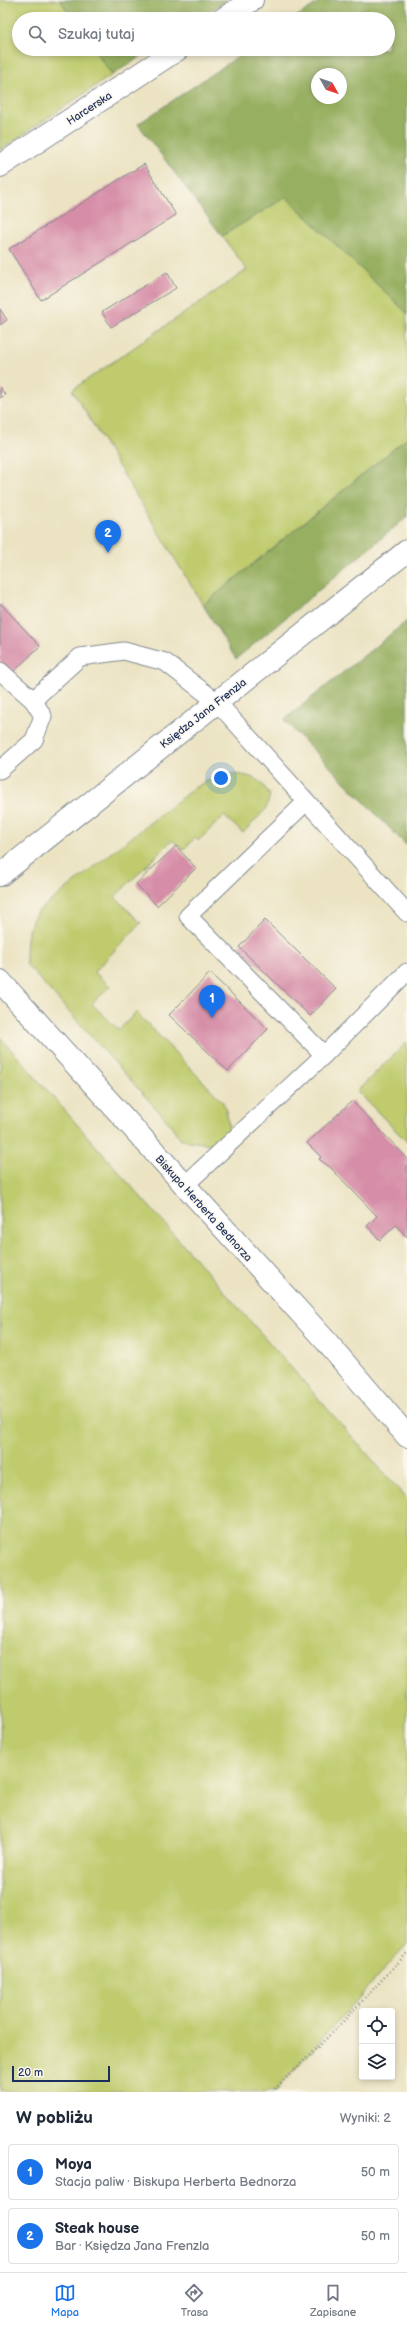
<!DOCTYPE html>
<html lang="pl">
<meta charset="utf-8">
<style>
body{margin:0;font-family:"Balsamiq Sans",sans-serif;background:#f6f6f7;color:#1f2937}
.controls{position:absolute;right:12px;bottom:12px;display:grid;overflow:hidden;border-radius:4px;box-shadow:0 2px 6px #0003}
.controls button{width:36px;height:36px;display:grid;place-items:center;padding:0;border:0;border-bottom:1px solid #e0e1e3;background:#fff;color:#1f2937;font:20px sans-serif}
.compass{position:absolute;left:311px;top:68px;width:36px;height:36px;border-radius:50%;background:#fff;box-shadow:0 2px 6px #0003;rotate:130deg}
.scale{position:absolute;left:12px;bottom:10px;width:98px;box-sizing:border-box;padding-left:4px;border:2px solid #1b2f5e;border-top:0;font-size:11px;line-height:14px;white-space:nowrap;color:#1b2f5e;-webkit-text-stroke:3px #fbf7ec;paint-order:stroke}
.you{position:absolute;left:221px;top:778px;width:14px;height:14px;margin:-10px;border:3px solid #fff;border-radius:50%;background:#1a73e8;box-shadow:0 0 0 6px #1a73e833}
.badge{display:grid;place-items:center;width:26px;height:26px;border-radius:50%;background:#1a73e8;color:#fff;font-size:13px;font-weight:700}
.pin{position:absolute;translate:-50% -33px;filter:drop-shadow(0 1px 2px #0008)}
.pin::after{content:'';position:absolute;top:21px;width:14px;height:12px;background:inherit;clip-path:polygon(0 0,100% 0,50% 100%)}
.list{margin:0;padding:0;list-style:none}
h2{display:flex;justify-content:space-between;align-items:center;height:52px;margin:0;padding:0 16px;font-size:17px}
h2 small{font-size:13px;font-weight:400;color:#747a83}
.list li{display:grid;grid-template-columns:26px 1fr auto;gap:12px;align-items:center;box-sizing:border-box;height:56px;margin:0 8px 8px;padding:0 8px;border:1px solid #e0e1e3;border-radius:4px}
.list b{display:block;font-size:15px;white-space:nowrap}
.list p{margin:0;font-size:13px;white-space:nowrap;color:#747a83}
.list em{font-size:13px;font-style:normal;color:#747a83}
.icon{flex:none;width:22px;height:22px;fill:none;stroke:currentColor;stroke-width:2;stroke-linecap:round;stroke-linejoin:round}
.map{position:relative;flex:none;width:407px;height:2092px;overflow:hidden}
.search{position:absolute;background:#fff;box-shadow:0 2px 6px #0003;left:12px;right:12px;top:12px;height:44px;display:flex;align-items:center;gap:10px;box-sizing:border-box;padding:0 14px;border-radius:22px;color:#747a83;font-size:15px}
.sheet{height:180px;background:#fff}
nav{display:flex;justify-content:space-around;align-items:center;box-sizing:border-box;height:56px;border-top:1px solid #e0e1e3;background:#fff;font-size:11px;color:#747a83}
nav a{display:grid;justify-items:center;gap:2px}
nav .on{color:#1a73e8}
.map>svg:first-child{display:block}
</style>
<div class="map">
<svg width="407" height="2092" viewBox="0 0 407 2092">
<rect width="100%" height="100%" fill="#fbf7ec"/>
<filter id="ink" filterUnits="userSpaceOnUse"><feTurbulence type="fractalNoise" baseFrequency=".025" numOctaves="2"/><feDisplacementMap in="SourceGraphic" scale="8" xChannelSelector="R" yChannelSelector="G"/><feConvolveMatrix kernelMatrix="1 2 1 2 8 2 1 2 1" color-interpolation-filters="sRGB"/></filter>
<filter id="wash" filterUnits="userSpaceOnUse"><feTurbulence type="fractalNoise" baseFrequency=".012" numOctaves="4" result="noise"/><feDisplacementMap in="SourceGraphic" scale="16" xChannelSelector="R" yChannelSelector="G"/><feGaussianBlur stdDeviation="0.9" result="paint"/><feColorMatrix in="noise" values="0 0 0 0 0 0 0 0 0 0 0 0 0 0 0 0 0 1.4 0 .05"/><feComposite in="paint" operator="in"/></filter>
<g filter="url(#wash)">
<rect width="100%" height="100%" fill="#ebe3c2"/>
<g fill="#bfcb6d" stroke="#6d7d66">
<polygon points="0,0 60,0 73,19 19,19 19,49 94,49 112,75 0,150"/>
<polygon points="286,197 407,313 407,438 203,605 72,390 247,270 222,236"/>
<path d="M230 774C250 775 259 777 270 795L266 809 243 833 224 816 198 841 195 838 183 850 172 840 115 897 141 923 94 972 110 986 92 1004 119 1030 136 1012 223 1102C228 1116 231 1126 226 1140L217 1145 181 1140 170 1124 26 964C26 944 26 929 37 912L194 788 211 779Z"/>
<polygon points="0,1037 407,1499 407,1944 275,2092 0,2092"/>
<polygon points="407,1042 407,1142 357,1091"/>
</g>
<g fill="#97af60" stroke="#596f5f" fill-rule="evenodd">
<polygon points="60,0 227,0 198,19 73,19"/>
<path d="M322 0H407V313L286 197 222 236 138 124 249 49H388V19H293ZM317 74H341V98H317Z"/>
<polygon points="94,49 152,49 112,75"/>
<polygon points="407,438 407,517 236,659 203,605"/>
<polygon points="407,621 407,846 284,720"/>
</g>
<g id="blocks">
<g fill="#d68da7">
<polygon points="144,164 176,215 41,300 9,249"/>
<polygon points="167,272 176,288 111,327 102,312"/>
<polygon points="0,309 7,320 0,325"/>
<polygon points="0,387 5,395 0,398"/>
<polygon points="0,603 40,646 11,674 0,662"/>
<polygon points="176,846 196,868 157,906 136,884"/>
<polygon points="265,920 336,989 310,1016 239,947"/>
<polygon points="210,973 268,1029 228,1071 169,1015"/>
<polygon points="352,1101 407,1158 407,1237 396,1225 380,1240 367,1226 377,1216 331,1168 319,1159 321,1157 307,1143"/>
</g>
</g>
</g>
<g filter="url(#ink)">
<use href="#blocks" fill-opacity="0" stroke="#838990" stroke-width="1"/>
<g fill="none" stroke-linecap="round" stroke-linejoin="round">
<g stroke="#838990" stroke-width="19">
<g id="lane">
<polyline points="0,671 33,700 80,657 124,651 165,662 217,702 407,913"/>
<polyline points="0,770 34,740 43,716 33,700"/>
<polyline points="306,802 188,916 324,1055"/>
<polyline points="184,1186 324,1055 407,972"/>
</g>
</g>
<g stroke="#838990" stroke-width="24">
<g id="street">
<polyline points="223,19 252,0"/>
<polyline points="0,166 178,49"/>
</g>
</g>
<g stroke="#838990" stroke-width="24">
<polyline id="secondary" points="0,981 325,1340 407,1436"/>
</g>
<g stroke="#838990" stroke-width="24">
<polyline id="primary" points="0,875 407,551"/>
</g>
<polyline stroke="#838990" stroke-width="2.5" stroke-dasharray="1 3" stroke-linecap="butt" points="272,2092 338,2027 407,1953"/>
<use href="#lane" stroke="#fff" stroke-width="17"/>
<use href="#street" stroke="#fff" stroke-width="22"/>
<use href="#secondary" stroke="#fff" stroke-width="22"/>
<use href="#primary" stroke="#fff" stroke-width="22"/>
</g>
</g>
<g text-anchor="middle" stroke-width="3" stroke-linejoin="round" paint-order="stroke">
<g font-size="11" fill="#1b2f5e" stroke="#fbf7ec">
<text transform="translate(89 108) rotate(-33)" y="4">Harcerska</text>
<text transform="translate(203 713) rotate(-38)" y="4">Księdza Jana Frenzla</text>
<text transform="translate(204 1208) rotate(48)" y="4">Biskupa Herberta Bednorza</text>
</g>
</g>
</svg>
<div class="controls">
<button><svg class="icon" aria-label="locate" viewBox="0 0 24 24"><circle cx="12" cy="12" r="6"/><path d="M12 2v4M12 18v4M2 12h4M18 12h4"/></svg></button>
<button><svg class="icon" aria-label="layers" viewBox="0 0 24 24"><path d="M12 4l9 5-9 5-9-5zM3 14l9 5 9-5"/></svg></button>
</div>
<svg class="compass" viewBox="-18 -18 36 36"><path d="M0-13l5 13h-10z" fill="#e53935"/><path d="M0 13l5-13h-10z" fill="#747a83"/></svg>
<div class="scale">20 m</div>
<div class="you"></div>
<div class="pin badge" style="left:212px;top:1018px">1</div>
<div class="pin badge" style="left:108px;top:553px">2</div>
<div class="search"><svg class="icon" aria-label="search" viewBox="0 0 24 24"><circle cx="10" cy="10" r="6"/><path d="M15 15l6 6"/></svg>Szukaj tutaj</div>
</div>
<section class="sheet">
<h2>W pobliżu<small>Wyniki: 2</small></h2>
<ul class="list">
<li><span class="badge">1</span><div><b>Moya</b><p>Stacja paliw · Biskupa Herberta Bednorza</p></div><em>50 m</em></li>
<li><span class="badge">2</span><div><b>Steak house</b><p>Bar · Księdza Jana Frenzla</p></div><em>50 m</em></li>
</ul>
</section>
<nav>
<a class="on"><svg class="icon" aria-label="map" viewBox="0 0 24 24"><path d="M3 6l6-2 6 2 6-2v14l-6 2-6-2-6 2zM9 4v14M15 6v14"/></svg>Mapa</a>
<a><svg class="icon" aria-label="directions" viewBox="0 0 24 24"><path d="M12 3l9 9-9 9-9-9zM9 14v-3h6M13 9l2 2-2 2"/></svg>Trasa</a>
<a><svg class="icon" aria-label="saved" viewBox="0 0 24 24"><path d="M7 4h10v16l-5-4-5 4z"/></svg>Zapisane</a>
</nav>
